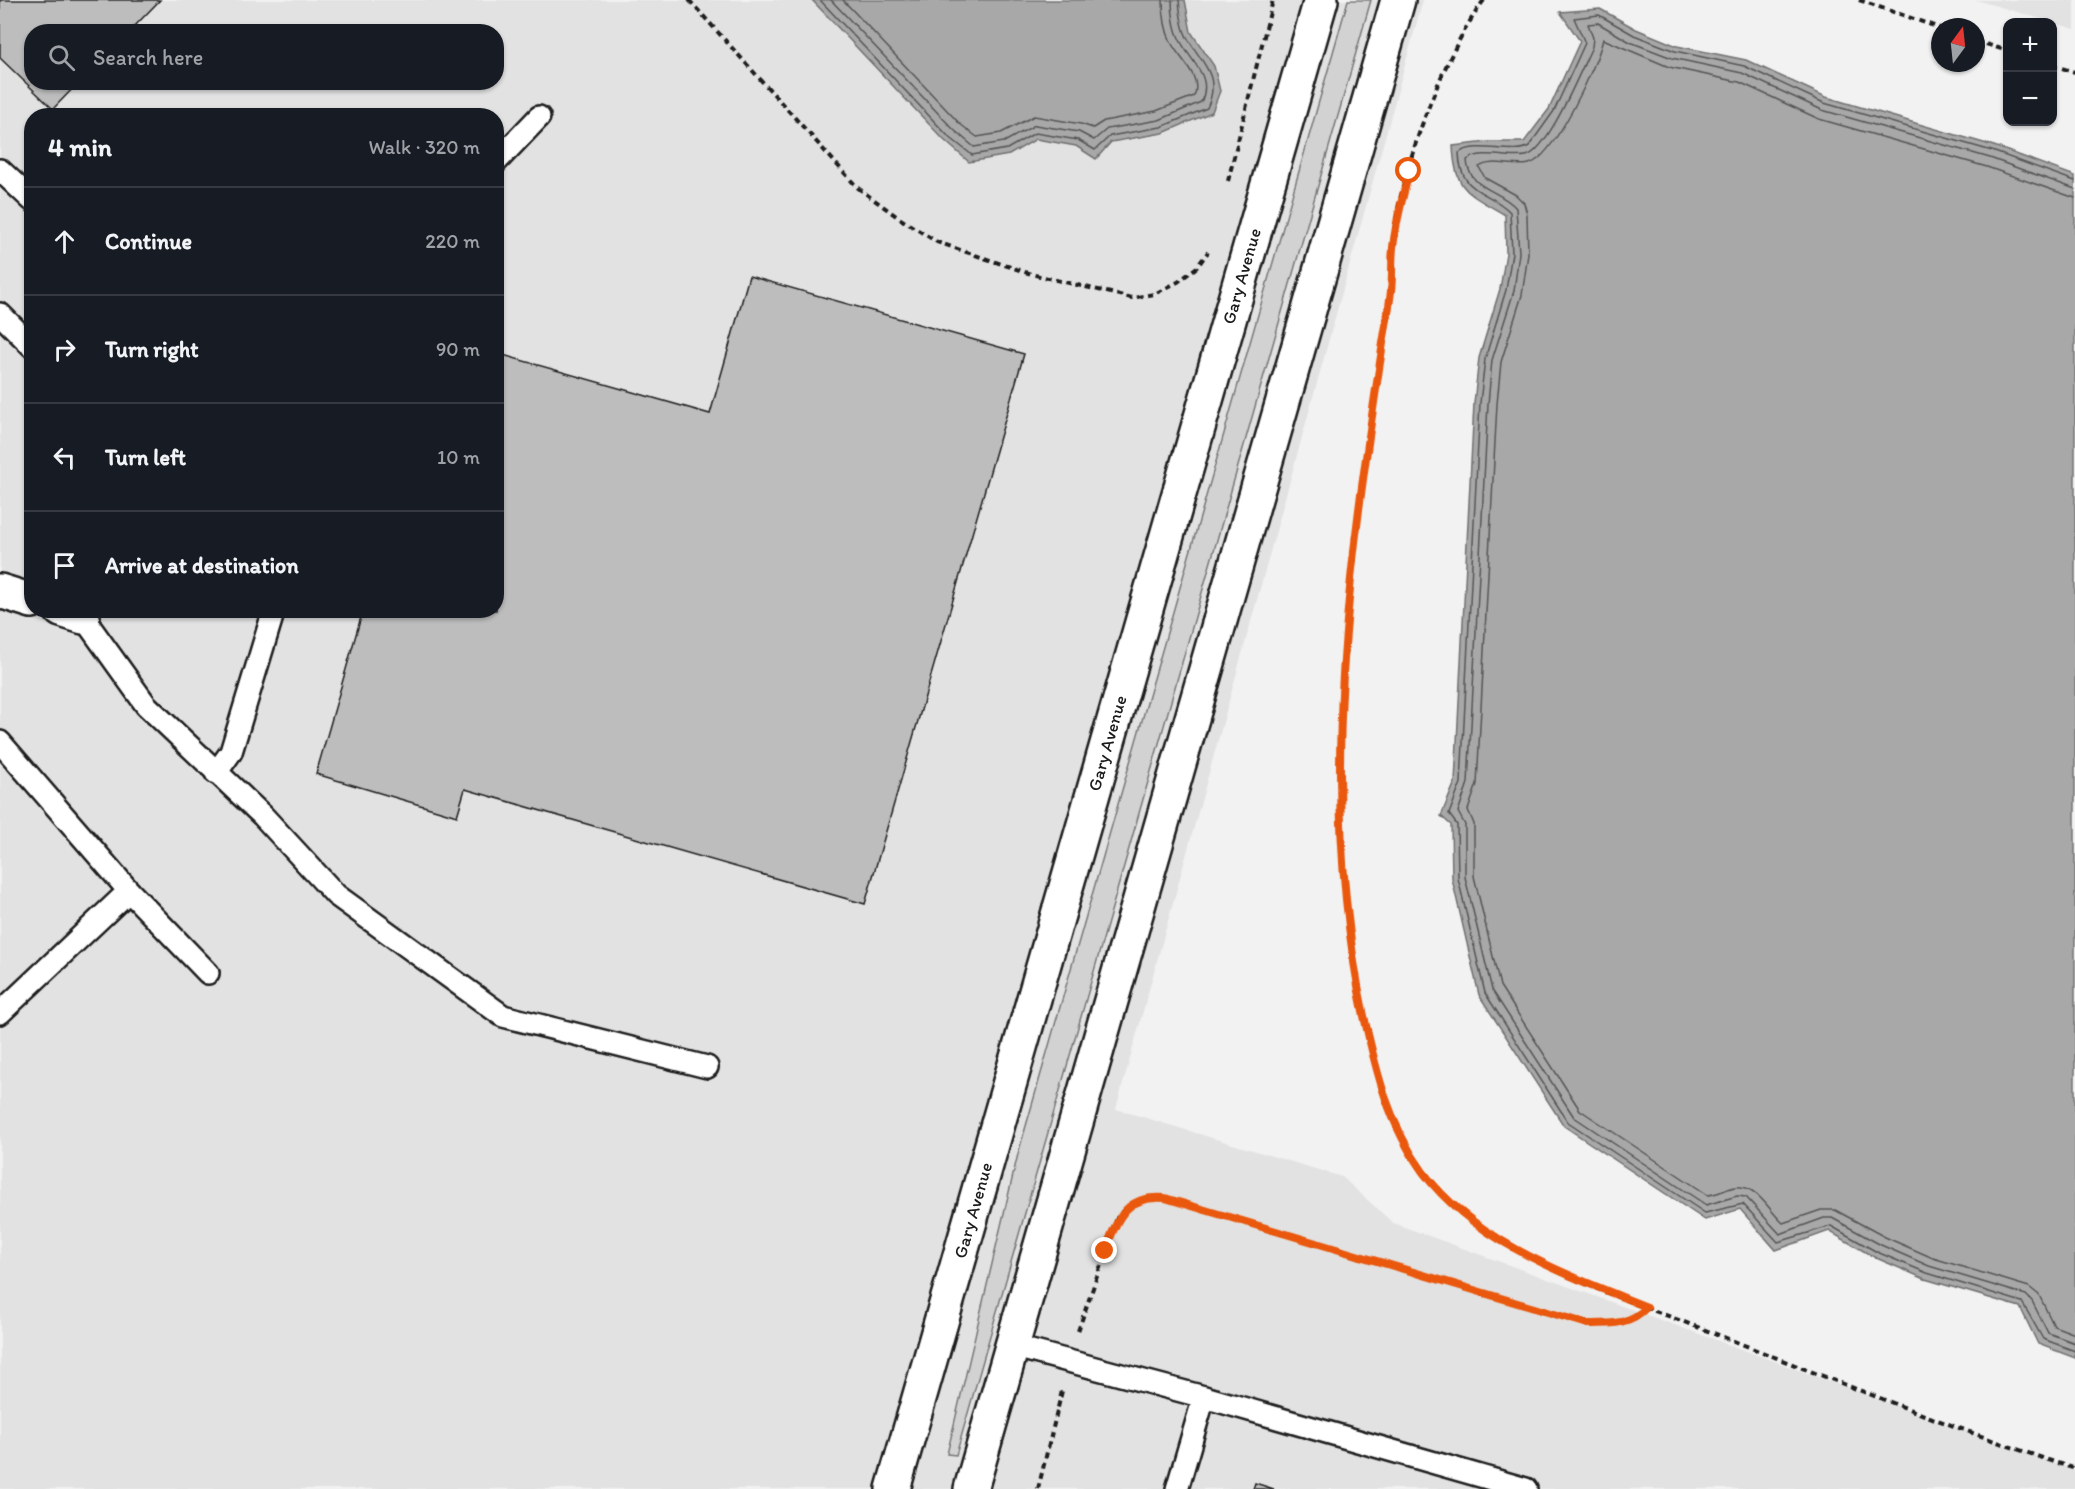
<!DOCTYPE html>
<meta charset="utf-8">
<style>
body{margin:0;font-family:Itim,sans-serif;background:#20242c;color:#f1f3f6}
.controls{position:absolute;right:18px;top:18px;display:grid;overflow:hidden;border-radius:12px;box-shadow:0 2px 4px #0004}
.controls button{width:54px;height:54px;display:grid;place-items:center;padding:0;border:0;border-bottom:2px solid #363941;background:#171b24;color:#f1f3f6;font:30px sans-serif}
.compass{position:absolute;left:1931px;top:18px;width:54px;height:54px;border-radius:50%;background:#171b24;box-shadow:0 2px 4px #0004;rotate:15deg}
.stop{position:absolute;width:18px;height:18px;margin:-14px;border:4px solid #ea580c;border-radius:50%;background:#fff}
.stop.end{background:#ea580c;border-color:#fff;box-shadow:0 2px 6px #0008}
.list{margin:0;padding:0;list-style:none}
h2{display:flex;justify-content:space-between;align-items:center;height:78px;margin:0;padding:0 24px;font-size:26px}
h2 small{font-size:20px;font-weight:400;color:#9ea1a6}
.list li{display:grid;grid-template-columns:39px 1fr auto;gap:18px;align-items:center;box-sizing:border-box;height:108px;padding:0 24px;border-top:2px solid #363941}
.list b{display:block;font-size:22px;white-space:nowrap}
.list em{font-size:20px;font-style:normal;color:#9ea1a6}
.icon{flex:none;width:33px;height:33px;fill:none;stroke:currentColor;stroke-width:2;stroke-linecap:round;stroke-linejoin:round}
.map{position:relative;flex:none;width:2075px;height:1489px;overflow:hidden}
.search{position:absolute;background:#171b24;box-shadow:0 2px 4px #0004;left:24px;top:24px;width:480px;height:66px;display:flex;align-items:center;gap:15px;box-sizing:border-box;padding:0 21px;border-radius:24px;color:#9ea1a6;font-size:22px}
.panel{position:absolute;background:#171b24;box-shadow:0 2px 4px #0004;left:24px;top:108px;width:480px;height:510px;border-radius:24px}
.map>svg:first-child{display:block}
</style>
<div class="map">
<svg width="2075" height="1489" viewBox="0 0 2075 1489">
<rect width="100%" height="100%" fill="#f2f2f2"/>
<filter id="ink" filterUnits="userSpaceOnUse"><feTurbulence type="fractalNoise" baseFrequency=".0167" numOctaves="2"/><feDisplacementMap in="SourceGraphic" scale="12" xChannelSelector="R" yChannelSelector="G"/><feConvolveMatrix kernelMatrix="1 2 1 2 8 2 1 2 1" color-interpolation-filters="sRGB"/></filter>
<g filter="url(#ink)">
<g fill="#e2e2e2" fill-rule="evenodd">
<path d="M0 0H1423L1116 1109 1342 1177 1393 1223 2075 1470V1489H0ZM32 32H496V82H32ZM32 116H496V610H32Z"/>
<polygon points="1976,0 2075,0 2075,29"/>
</g>
<polygon fill="#d2d2d2" stroke="#777" stroke-width="1.5" points="1348,0 1371,0 956,1455 947,1454 1018,1154"/>
<g fill="#a8a8a8" stroke="#707070" stroke-width="1.5">
<polygon points="812,0 1185,0 1191,32 1214,66 1220,91 1212,112 1163,133 1111,142 1096,159 1076,146 1036,139 1009,155 969,162 944,140"/>
<path d="M1600 9 1636 29 1677 46 1746 60 1826 97 1994 146 2075 176V1358L2038 1344 2020 1307 1925 1279 1874 1257 1829 1231 1776 1250 1740 1209 1705 1220 1564 1126 1479 995 1452 879 1451 825 1441 816 1455 782 1474 403 1479 358 1500 289 1506 253 1505 215C1469 193 1455 193 1453 146L1488 142H1524L1549 109 1580 41 1560 12Z"/>
</g>
<g fill="none" stroke-linecap="round" stroke-linejoin="round">
<g stroke="#545454" stroke-width="1.5">
<path d="M820 0 948 136 972 155 1007 149 1035 133 1078 140 1095 150 1110 136 1161 127 1207 108C1222 75 1201 63 1187 37 1181 27 1180 11 1179 0"/>
<path d="M831 0 954 130 974 147 1004 142 1035 125 1079 132 1094 140 1107 129 1159 120 1201 102C1214 75 1189 61 1179 38 1174 28 1172 11 1172 0"/>
<path d="M843 0 960 124 977 137 1001 133 1034 116 1081 124 1093 128 1104 121 1156 111 1194 96C1203 76 1178 58 1171 42 1165 30 1163 13 1163 0"/>
<path d="M2075 181 1992 151 1824 103 1744 66 1675 51 1634 35 1599 15 1574 18 1585 43 1554 111 1529 146C1513 156 1477 140 1459 153 1460 195 1488 189 1510 212L1512 253 1506 290 1485 359 1480 403 1461 783 1449 814 1457 825 1458 878 1485 993 1568 1122 1705 1213 1743 1204 1778 1242 1831 1226 1877 1252 1927 1273 2022 1302 2043 1339 2075 1351"/>
<path d="M2075 189 1990 158 1822 110 1742 73 1672 58 1630 42 1598 23 1588 24 1593 38 1592 47C1582 67 1548 152 1526 156 1508 159 1482 149 1467 160 1468 189 1501 190 1516 208L1519 253 1514 291 1492 360 1488 404 1468 783 1458 812 1465 825V877L1492 990 1574 1117 1706 1205 1737 1196 1746 1197 1780 1234 1824 1218H1832L1881 1245 1929 1266 2026 1295 2032 1301 2048 1333 2075 1343"/>
<path d="M2075 198 1987 167 1819 119 1739 82 1669 67 1603 39C1598 63 1554 158 1529 164 1514 168 1492 158 1479 167L1485 178 1516 195 1524 203 1527 214 1528 254 1522 295 1501 362 1497 404 1477 784 1468 810 1474 824V876L1500 986 1580 1110 1708 1195C1717 1194 1726 1189 1735 1187 1757 1184 1769 1211 1783 1223L1821 1210H1835L1885 1237 1933 1258 2029 1287 2039 1295 2054 1326 2075 1334"/>
</g>
</g>
<g fill="#bdbdbd" stroke="#1c1c1c" stroke-width="1.5">
<polygon points="0,0 160,0 129,32 32,32 32,82 79,82 53,109 0,58"/>
<polygon points="749,276 1024,354 865,904 465,789 457,816 316,774 363,610 496,610 496,353 710,414"/>
<polygon points="1255,1483 1274,1489 1253,1489"/>
</g>
<g fill="none" stroke-linecap="round" stroke-linejoin="round">
<g stroke="#1c1c1c" stroke-width="26">
<g id="lane">
<polyline points="496,162 539,117"/>
<polyline points="0,170 32,200"/>
<polyline points="0,314 32,346"/>
<polyline points="87,610 83,617 146,705 263,816 336,895 503,1016 707,1067"/>
<polyline points="0,742 129,891 0,1013"/>
<polyline points="216,773 231,752 274,610"/>
<polyline points="129,891 208,973"/>
<polyline points="1012,1346 1204,1397 1526,1489"/>
<polyline points="1177,1489 1204,1397"/>
</g>
</g>
<g stroke="#1c1c1c" stroke-width="38">
<g id="street">
<polyline points="0,591 32,601"/>
<polyline points="61,610 83,617"/>
</g>
</g>
<g stroke="#1c1c1c" stroke-width="38">
<g id="secondary">
<path id="s1" d="M893 1489 1321 0"/>
<polyline points="971,1489 1398,0"/>
</g>
</g>
<g stroke="#1c1c1c" stroke-width="4" stroke-dasharray="6 4.5" stroke-linecap="butt">
<polyline points="689,0 858,188 899,218 937,242 1031,274 1132,298 1154,294 1178,282 1197,267 1208,252"/>
<path d="M1484 0C1440 61 1401 169 1393 243 1392 259 1393 276 1391 292 1388 317 1383 343 1379 368 1347 580 1318 802 1364 1014 1379 1087 1396 1151 1453 1204 1520 1266 1636 1303 1721 1336 1838 1382 1956 1429 2075 1469"/>
<polyline points="1859,0 1940,28"/>
<polyline points="1976,41 2008,51"/>
<polyline points="2052,65 2075,72"/>
<polyline points="1228,181 1273,0"/>
<path d="M1078 1331 1118 1216C1134 1202 1144 1196 1165 1198L1588 1324C1611 1324 1630 1325 1647 1307"/>
<polyline points="1038,1489 1062,1391"/>
</g>
<use href="#lane" stroke="#fff" stroke-width="21"/>
<use href="#street" stroke="#fff" stroke-width="33"/>
<use href="#secondary" stroke="#fff" stroke-width="33"/>
</g>
</g>
<g fill="none" stroke-linecap="round" stroke-linejoin="round" filter="url(#ink)">
<path stroke="#ea580c" stroke-width="8" d="M1105 1251C1118 1218 1125 1195 1165 1198L1588 1324C1611 1324 1630 1325 1647 1307 1568 1275 1476 1243 1423 1172 1389 1125 1376 1071 1364 1016 1316 794 1349 564 1383 343 1386 326 1389 309 1391 291 1393 274 1391 257 1394 240 1397 217 1404 193 1409 171"/>
</g>
<g text-anchor="middle" stroke-width="6" stroke-linejoin="round" paint-order="stroke">
<g font-size="18" fill="#1c1c1c" stroke="#fff">
<text dy="6" stroke="none"><textPath href="#s1" startOffset="1262">Gary Avenue</textPath></text>
<text dy="6" stroke="none"><textPath href="#s1" startOffset="776">Gary Avenue</textPath></text>
<text dy="6" stroke="none"><textPath href="#s1" startOffset="290">Gary Avenue</textPath></text>
</g>
</g>
</svg>
<div class="controls">
<button>+</button>
<button>−</button>
</div>
<svg class="compass" viewBox="-18 -18 36 36"><path d="M0-13l5 13h-10z" fill="#e53935"/><path d="M0 13l5-13h-10z" fill="#9ea1a6"/></svg>
<div class="stop" style="left:1409px;top:171px"></div>
<div class="stop end" style="left:1105px;top:1251px"></div>
<div class="search"><svg class="icon" aria-label="search" viewBox="0 0 24 24"><circle cx="10" cy="10" r="6"/><path d="M15 15l6 6"/></svg>Search here</div>
<section class="panel">
<h2>4 min<small>Walk · 320 m</small></h2>
<ul class="list">
<li><svg class="icon" aria-label="ahead" viewBox="0 0 24 24"><path d="M12 20V5M6 11l6-6 6 6"/></svg><div><b>Continue</b></div><em>220 m</em></li>
<li><svg class="icon" aria-label="right" viewBox="0 0 24 24"><path d="M7 20v-9h11M14 6l5 5-5 5"/></svg><div><b>Turn right</b></div><em>90 m</em></li>
<li><svg class="icon" aria-label="left" viewBox="0 0 24 24"><path d="M17 20v-9H6M10 6l-5 5 5 5"/></svg><div><b>Turn left</b></div><em>10 m</em></li>
<li><svg class="icon" aria-label="arrive" viewBox="0 0 24 24"><path d="M6 21V4h12l-3 4 3 4H6"/></svg><div><b>Arrive at destination</b></div></li>
</ul>
</section>
</div>
